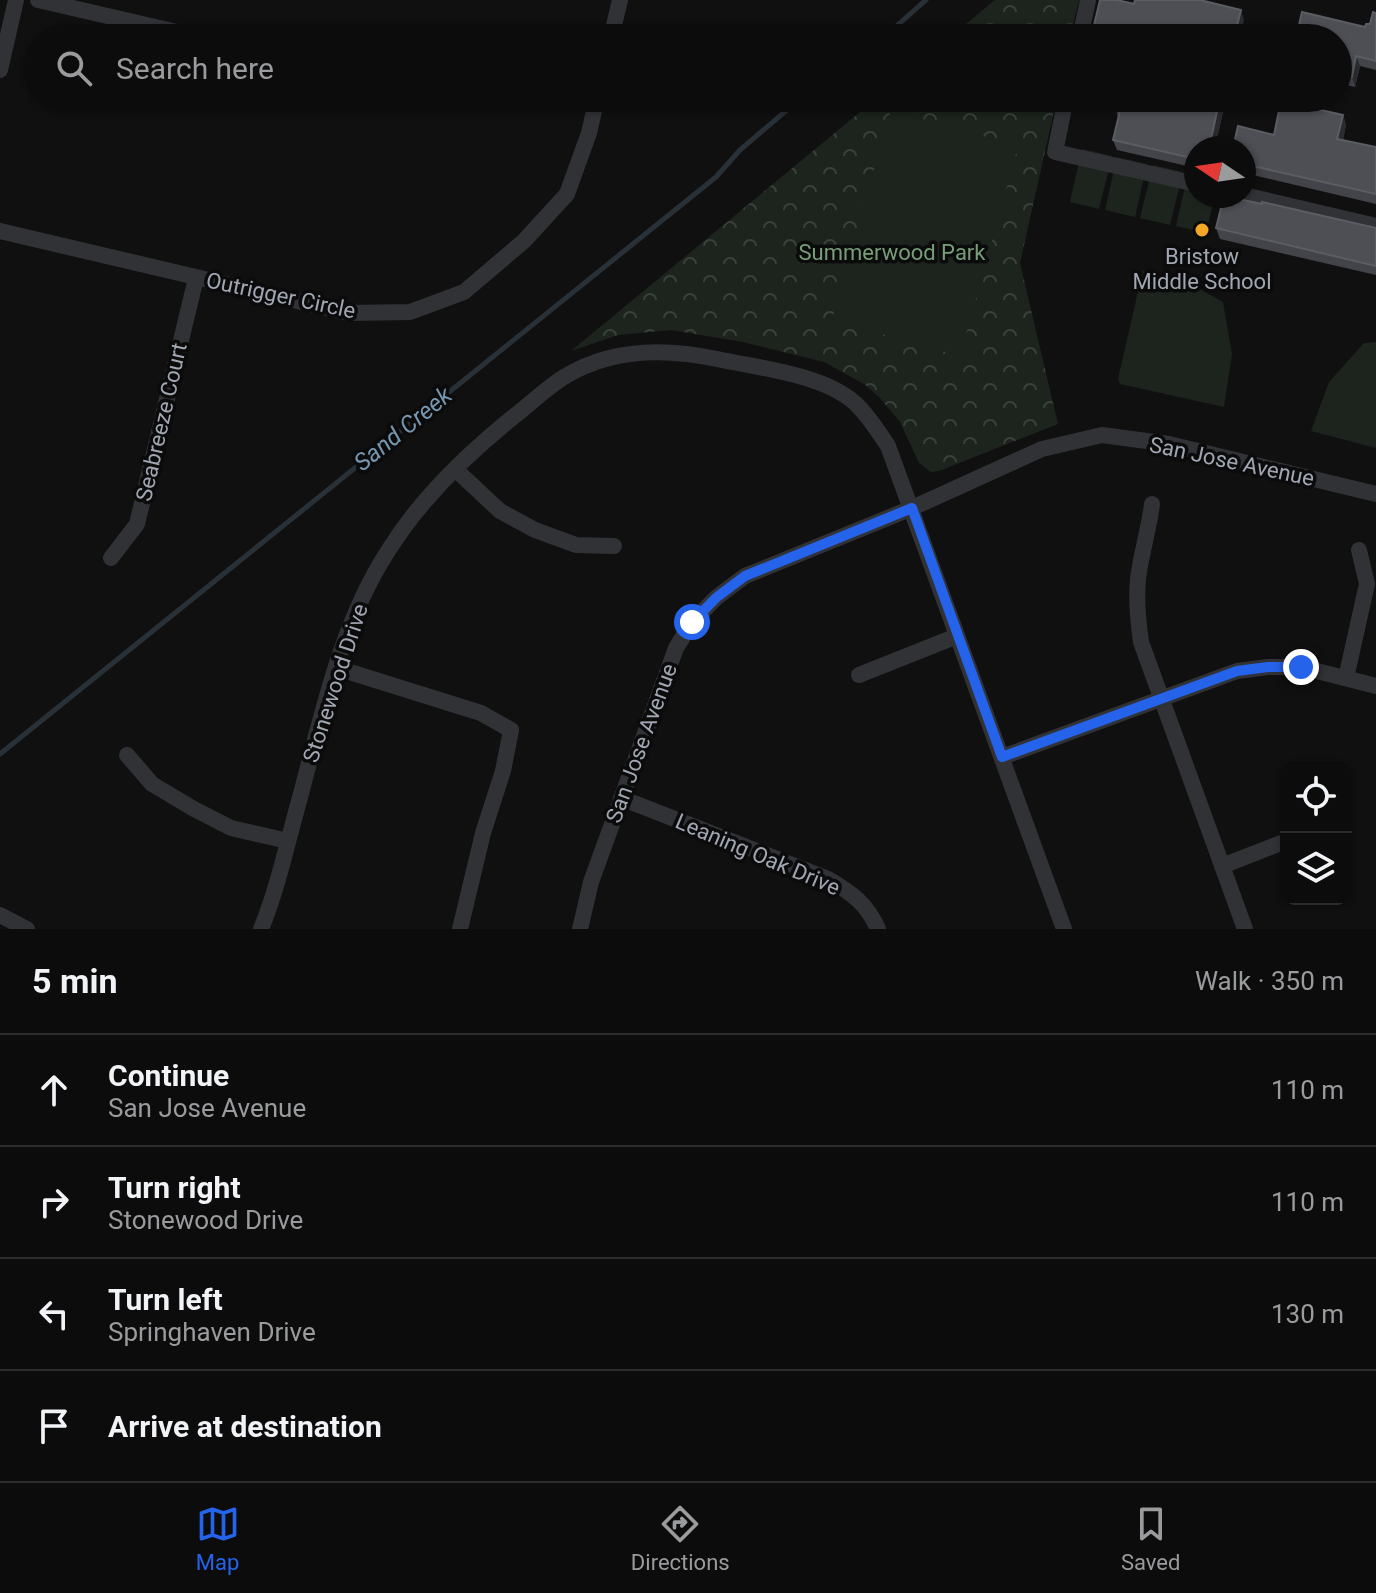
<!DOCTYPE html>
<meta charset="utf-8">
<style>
body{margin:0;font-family:Roboto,sans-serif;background:#151516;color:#f1f3f6}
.controls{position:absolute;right:24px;bottom:24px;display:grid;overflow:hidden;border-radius:16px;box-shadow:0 2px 6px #0004}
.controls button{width:72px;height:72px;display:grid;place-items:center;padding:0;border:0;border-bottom:2px solid #2c2c2e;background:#0c0c0d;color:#f1f3f6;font:40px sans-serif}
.compass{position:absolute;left:1184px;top:136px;width:72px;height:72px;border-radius:50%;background:#0c0c0d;box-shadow:0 2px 6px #0004;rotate:283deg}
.stop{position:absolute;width:24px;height:24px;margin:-18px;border:6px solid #2563eb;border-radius:50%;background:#fff}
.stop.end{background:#2563eb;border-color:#fff;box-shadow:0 2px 8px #0008}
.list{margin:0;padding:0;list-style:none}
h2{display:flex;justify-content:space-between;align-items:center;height:104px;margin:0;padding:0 32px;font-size:34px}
h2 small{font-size:26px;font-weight:400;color:#9a9b9d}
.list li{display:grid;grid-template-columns:52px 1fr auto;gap:24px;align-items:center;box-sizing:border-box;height:112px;padding:0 32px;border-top:2px solid #2c2c2e}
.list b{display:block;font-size:30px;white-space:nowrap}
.list p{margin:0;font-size:26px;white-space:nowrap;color:#9a9b9d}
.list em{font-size:26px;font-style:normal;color:#9a9b9d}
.icon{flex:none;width:44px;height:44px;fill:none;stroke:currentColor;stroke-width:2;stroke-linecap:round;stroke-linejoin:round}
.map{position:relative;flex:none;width:1376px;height:929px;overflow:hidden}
.search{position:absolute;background:#0c0c0d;box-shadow:0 2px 6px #0004;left:24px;right:24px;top:24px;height:88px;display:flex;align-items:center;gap:20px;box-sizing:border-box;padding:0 28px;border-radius:44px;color:#9a9b9d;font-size:30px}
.sheet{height:552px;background:#0c0c0d}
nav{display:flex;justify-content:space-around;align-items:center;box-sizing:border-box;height:112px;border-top:2px solid #2c2c2e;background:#0c0c0d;font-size:22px;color:#9a9b9d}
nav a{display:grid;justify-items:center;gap:4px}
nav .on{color:#2563eb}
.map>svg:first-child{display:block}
</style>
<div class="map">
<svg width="1376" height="929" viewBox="0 0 1376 929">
<defs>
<pattern id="park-crowns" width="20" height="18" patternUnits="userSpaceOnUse" patternTransform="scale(2)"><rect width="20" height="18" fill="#1c241d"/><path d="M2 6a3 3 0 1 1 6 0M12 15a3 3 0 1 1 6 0" fill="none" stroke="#3a413b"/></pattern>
</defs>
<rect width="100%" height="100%" fill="#101011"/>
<g fill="url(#park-crowns)">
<polygon points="995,0 1079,0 1070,38 949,38"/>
<polygon points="877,98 1057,98 1020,263 1058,424 939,471 931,472 919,463 900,422 879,397 864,384 824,362 743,342 671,330 618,335 571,351"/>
</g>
<g fill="#1c241d">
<polygon points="891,110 1018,146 960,356 832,320"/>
<polygon points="1082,149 1112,156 1099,209 1070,202"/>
<polygon points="1117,157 1147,164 1135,217 1105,210"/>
<polygon points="1153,165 1183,172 1170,225 1140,218"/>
<polygon points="1188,173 1196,175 1196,196 1215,196 1206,233 1176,226"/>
<polygon points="1143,270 1185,281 1223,302 1232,354 1224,407 1120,384 1118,379"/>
<polygon points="1376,342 1376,448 1311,431 1329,382 1364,343"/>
</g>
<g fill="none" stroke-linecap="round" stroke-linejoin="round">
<g stroke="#283137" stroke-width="5">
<polyline points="883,38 926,0"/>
<polyline points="0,754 716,177 740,150 801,98"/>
</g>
<g stroke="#313236" stroke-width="16">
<polyline points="38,0 203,38"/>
<polyline points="611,38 620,0"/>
<polyline points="1080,38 1088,0"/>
<polyline points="0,70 16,0"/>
<polyline points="1066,98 1055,152 1196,184"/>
<polyline points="1244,195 1376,226"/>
<polyline points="0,231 349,313 410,312 464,292 524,241 567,194 589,133 597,98"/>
<polyline points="455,469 500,511 535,530 576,545 614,546"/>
<path d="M1152 504C1149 529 1141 554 1138 579 1136 600 1138 621 1141 642L1245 929"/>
<polyline points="111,558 137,524 196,278"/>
<polyline points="337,668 481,713 511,730 503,771 483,833 460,929"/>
<polyline points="859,675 957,636"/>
<polyline points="1346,678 1367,584 1359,550"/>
<polyline points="127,755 152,784 194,809 231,828 288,841"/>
<polyline points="1002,757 1237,671 1268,667 1301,667 1376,686"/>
<path d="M621 798 828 879C852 893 867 904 878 929"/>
<polyline points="1222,866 1281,843"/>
<polyline points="0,915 27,929"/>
<path d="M261 929C278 887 287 844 299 801 322 716 340 625 388 551 421 498 468 453 517 414 532 402 548 387 564 377 611 348 666 348 717 359 759 368 822 374 855 403 868 415 878 431 888 446L1064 929"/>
<polyline points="580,929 591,882 676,648 692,622 717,597 745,576 912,508 1042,449 1102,435 1169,444 1376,494"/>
</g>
</g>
<g fill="#434449">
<polygon points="1376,13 1376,70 1360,66 1355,87 1338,83 1338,38 1370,24"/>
<polygon points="1119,98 1226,98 1215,148 1196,148 1196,168 1117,150 1113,140 1118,118 1116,110"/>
<polygon points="1343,115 1346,125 1343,140 1376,147 1376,204 1244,173 1244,148 1274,135"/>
<polygon points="1216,228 1376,228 1376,275 1220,239"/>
</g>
<g fill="#2a2b2e">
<polygon points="1241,10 1244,20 1240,38 1234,38"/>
<polygon points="1356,56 1360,66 1355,87 1352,77"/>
<polygon points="1220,98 1226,98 1215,148 1209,148"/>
<polygon points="1343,115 1346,125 1341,149 1337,139"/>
</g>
<g fill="#4d4f54" stroke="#5a5d63" stroke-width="2">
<polygon points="1100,0 1117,0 1134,4 1135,0 1200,0 1241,10 1234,38 1091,38"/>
<polygon points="1302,12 1365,27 1366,24 1370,24 1373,12 1376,13 1376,61 1356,56 1352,77 1338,74 1338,38 1296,38"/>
<polygon points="1119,98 1220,98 1209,148 1196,148 1196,159 1113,140 1120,111 1116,110"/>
<polygon points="1281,101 1343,115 1337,139 1376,147 1376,194 1244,164 1244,148 1233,148 1238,126 1274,135"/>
<polygon points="1224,196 1262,204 1262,202 1376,228 1376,266 1216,228"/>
</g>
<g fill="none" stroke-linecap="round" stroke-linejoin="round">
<polyline stroke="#2563eb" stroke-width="10" points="692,622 717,597 745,576 912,508 1002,757 1237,671 1268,667 1301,667"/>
</g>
<circle fill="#f4a625" stroke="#0b0b0c" stroke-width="3" cx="1202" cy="230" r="8"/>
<g text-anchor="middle" stroke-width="7" stroke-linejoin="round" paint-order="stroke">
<g font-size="22" fill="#779e78" stroke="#0b0b0c">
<text x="892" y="260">Summerwood Park</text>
</g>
<g font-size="22" fill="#a1a7b2" stroke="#0b0b0c">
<text x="1202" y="264">Bristow<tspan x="1202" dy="25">Middle School</tspan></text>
</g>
<g font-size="22" fill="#a1a7b2" stroke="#0b0b0c">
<text transform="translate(281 295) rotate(12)" y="8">Outrigger Circle</text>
<text transform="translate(161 422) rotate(-77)" y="8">Seabreeze Court</text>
<text transform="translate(1232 461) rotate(12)" y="8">San Jose Avenue</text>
<text transform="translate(335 683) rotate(-72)" y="8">Stonewood Drive</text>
<text transform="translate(641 743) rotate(-70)" y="8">San Jose Avenue</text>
<text transform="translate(758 854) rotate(23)" y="8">Leaning Oak Drive</text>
</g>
<g font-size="24" font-style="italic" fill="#7697af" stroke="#0b0b0c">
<text transform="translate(403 429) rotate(-39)" y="8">Sand Creek</text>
</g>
</g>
</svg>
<div class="controls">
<button><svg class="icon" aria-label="locate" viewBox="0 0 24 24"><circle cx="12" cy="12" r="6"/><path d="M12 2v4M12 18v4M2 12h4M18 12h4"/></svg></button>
<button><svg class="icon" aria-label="layers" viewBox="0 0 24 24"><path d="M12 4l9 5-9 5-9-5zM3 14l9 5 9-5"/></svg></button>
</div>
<svg class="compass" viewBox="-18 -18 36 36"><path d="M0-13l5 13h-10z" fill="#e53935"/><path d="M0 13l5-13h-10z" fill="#9a9b9d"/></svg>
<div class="stop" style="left:692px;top:622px"></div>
<div class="stop end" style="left:1301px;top:667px"></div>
<div class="search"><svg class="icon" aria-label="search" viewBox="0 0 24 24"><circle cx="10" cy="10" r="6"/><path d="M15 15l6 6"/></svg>Search here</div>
</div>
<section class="sheet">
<h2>5 min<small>Walk · 350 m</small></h2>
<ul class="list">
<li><svg class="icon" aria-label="ahead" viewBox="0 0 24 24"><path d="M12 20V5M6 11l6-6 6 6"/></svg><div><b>Continue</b><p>San Jose Avenue</p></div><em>110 m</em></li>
<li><svg class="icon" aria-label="right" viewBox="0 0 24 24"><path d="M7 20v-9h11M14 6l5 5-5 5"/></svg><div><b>Turn right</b><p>Stonewood Drive</p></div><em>110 m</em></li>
<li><svg class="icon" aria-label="left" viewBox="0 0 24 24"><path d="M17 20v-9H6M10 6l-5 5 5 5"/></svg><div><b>Turn left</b><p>Springhaven Drive</p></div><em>130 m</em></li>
<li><svg class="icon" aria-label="arrive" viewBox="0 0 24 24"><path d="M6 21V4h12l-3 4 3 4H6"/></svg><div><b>Arrive at destination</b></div></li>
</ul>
</section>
<nav>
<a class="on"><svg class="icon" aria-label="map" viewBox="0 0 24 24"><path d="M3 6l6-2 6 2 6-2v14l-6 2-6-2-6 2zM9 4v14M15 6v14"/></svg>Map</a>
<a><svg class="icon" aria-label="directions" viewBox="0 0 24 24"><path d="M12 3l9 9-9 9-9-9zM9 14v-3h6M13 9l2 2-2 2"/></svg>Directions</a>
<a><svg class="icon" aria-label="saved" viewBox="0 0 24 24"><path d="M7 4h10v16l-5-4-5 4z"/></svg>Saved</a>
</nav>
